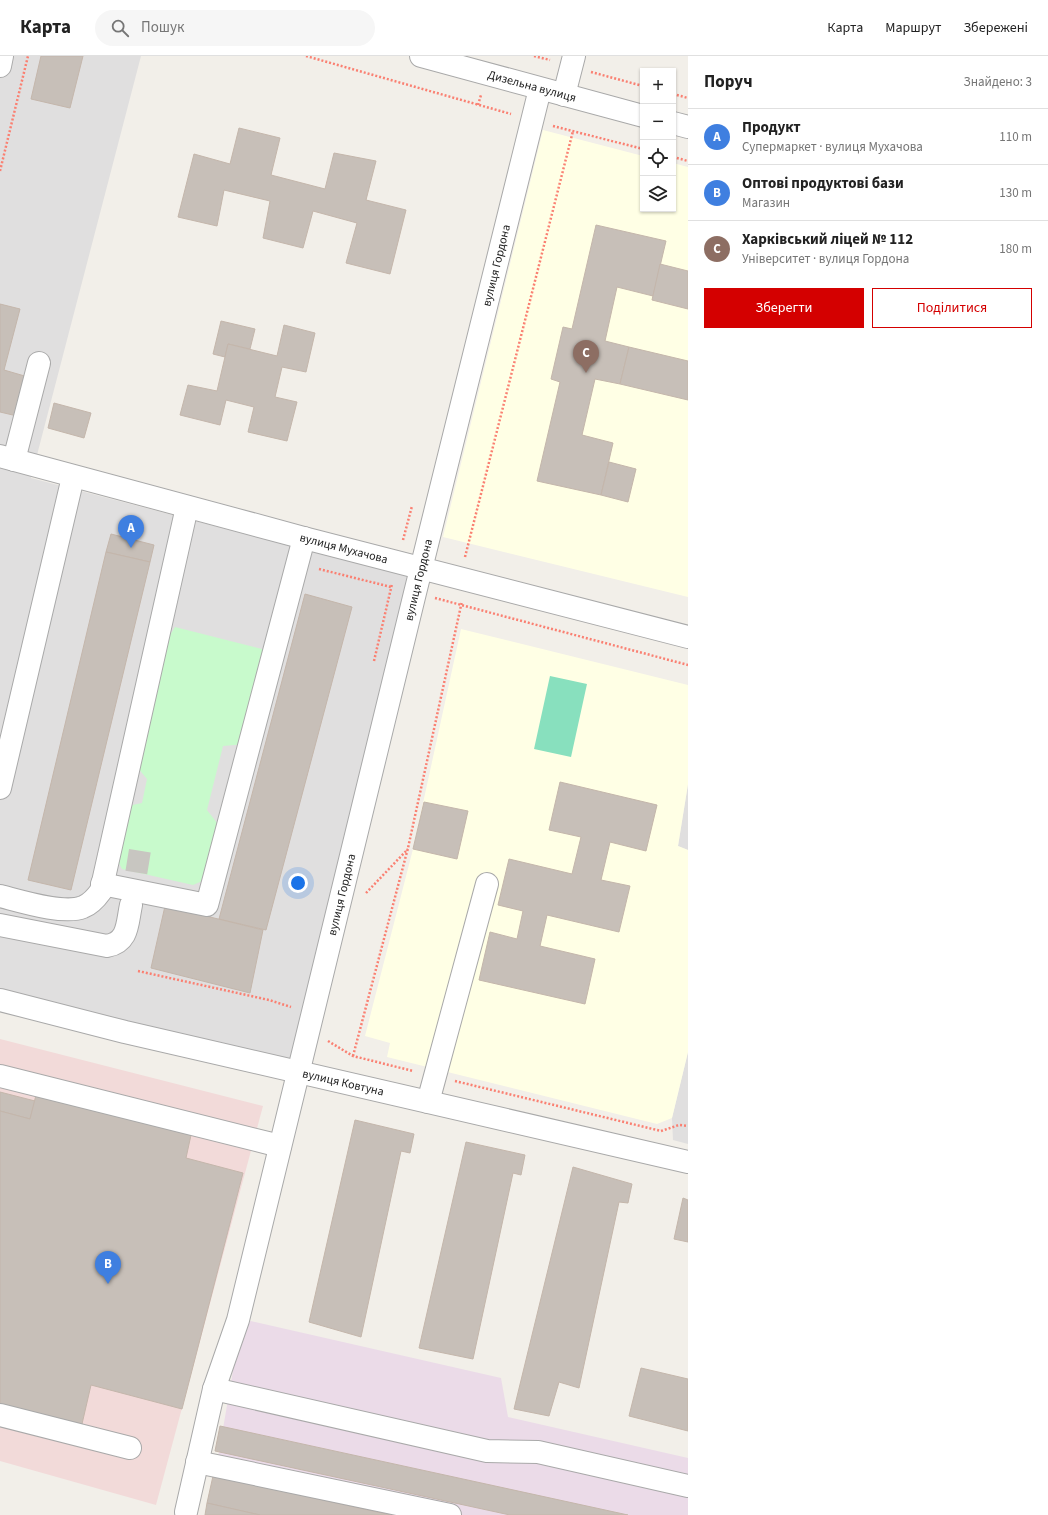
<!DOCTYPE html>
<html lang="uk">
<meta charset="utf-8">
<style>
body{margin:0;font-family:"Source Sans 3",sans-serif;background:#f6f6f6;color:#222}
.controls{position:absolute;right:12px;top:12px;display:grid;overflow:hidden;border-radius:0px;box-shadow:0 1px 3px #0004}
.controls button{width:36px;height:36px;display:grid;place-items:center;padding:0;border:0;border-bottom:1px solid #e0e0e0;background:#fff;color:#222;font:20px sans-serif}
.you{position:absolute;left:298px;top:827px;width:14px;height:14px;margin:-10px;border:3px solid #fff;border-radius:50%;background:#1a73e8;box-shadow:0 0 0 6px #1a73e833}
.badge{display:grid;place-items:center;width:26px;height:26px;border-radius:50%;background:#d40000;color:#fff;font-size:13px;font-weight:700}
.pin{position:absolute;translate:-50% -33px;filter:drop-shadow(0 1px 2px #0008)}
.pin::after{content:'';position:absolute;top:21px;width:14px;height:12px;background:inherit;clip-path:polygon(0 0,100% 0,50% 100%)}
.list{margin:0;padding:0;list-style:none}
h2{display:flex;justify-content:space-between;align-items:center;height:52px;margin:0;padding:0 16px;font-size:17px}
h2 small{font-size:13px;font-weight:400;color:#767676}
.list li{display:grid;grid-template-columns:26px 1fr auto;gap:12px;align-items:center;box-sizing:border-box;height:56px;padding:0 16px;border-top:1px solid #e0e0e0}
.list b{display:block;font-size:15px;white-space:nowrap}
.list p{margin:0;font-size:13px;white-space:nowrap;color:#767676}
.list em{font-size:13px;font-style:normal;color:#767676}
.actions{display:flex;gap:8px;padding:12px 16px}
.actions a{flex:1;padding:9px 0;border:1px solid #d40000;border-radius:0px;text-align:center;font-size:14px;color:#d40000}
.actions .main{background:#d40000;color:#fff}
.icon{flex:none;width:22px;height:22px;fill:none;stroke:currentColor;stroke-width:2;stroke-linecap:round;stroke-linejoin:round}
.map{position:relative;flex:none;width:688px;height:1459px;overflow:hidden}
header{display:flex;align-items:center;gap:24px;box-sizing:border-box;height:56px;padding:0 20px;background:#fff;border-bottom:1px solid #e0e0e0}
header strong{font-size:19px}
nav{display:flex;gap:22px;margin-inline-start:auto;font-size:14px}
.search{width:280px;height:36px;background:#f6f6f6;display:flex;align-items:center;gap:10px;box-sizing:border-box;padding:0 14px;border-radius:22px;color:#767676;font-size:15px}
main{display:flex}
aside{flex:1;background:#fff}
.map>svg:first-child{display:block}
</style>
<header>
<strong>Карта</strong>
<div class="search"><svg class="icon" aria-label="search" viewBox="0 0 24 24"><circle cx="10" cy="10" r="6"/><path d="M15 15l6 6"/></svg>Пошук</div>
<nav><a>Карта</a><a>Маршрут</a><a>Збережені</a></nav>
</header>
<main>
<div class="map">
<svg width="688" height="1459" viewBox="0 0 688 1459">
<rect width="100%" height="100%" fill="#f2efe9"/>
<g fill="#e0dfdf">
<polygon points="0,0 141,0 31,422 410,521 290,1005 0,934"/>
<polygon points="688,728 688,794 678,790"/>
<polygon points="688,996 688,1088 673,1084 672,1062"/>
</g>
<polygon fill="#f2dad9" points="0,983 263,1050 156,1449 0,1405"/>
<polygon fill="#ebdbe8" points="242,1263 501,1322 508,1361 688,1402 688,1459 208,1459"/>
<g fill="#ffffe5">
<polygon points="543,74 643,100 643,153 673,153 673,107 688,111 688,541 443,481"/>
<polygon points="461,573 688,629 688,728 678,790 688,794 688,996 672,1062 657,1068 387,1001 390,987 365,980 413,793"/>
</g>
<polygon fill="#c8facc" points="175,571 266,594 246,688 223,690 207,754 221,772 207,823 193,829 122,813 113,796 128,750 142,747 147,723 137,711 165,587"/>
<polygon fill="#88e0be" points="550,620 587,628 571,701 534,693"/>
<g fill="#c7bfb8" stroke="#c4b6ab">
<polygon points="41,0 83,0 70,52 31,43"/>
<polygon points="239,72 280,82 271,119 325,133 334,97 376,105 366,144 406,154 390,218 346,207 357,167 313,155 303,192 263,182 270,145 224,134 217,170 178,161 194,98 230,108"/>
<polygon points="596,169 666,185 653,240 617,231 605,285 629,291 620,328 595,323 582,379 613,387 601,439 537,425 560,326 551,323 563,271 572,273"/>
<polygon points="660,208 688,215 688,253 652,244"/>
<polygon points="0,248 20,253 4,314 28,321 17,360 0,356"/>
<polygon points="221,265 255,273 250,293 228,288 225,301 213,298"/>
<polygon points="284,269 315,277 306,316 282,311 275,341 297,346 287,385 248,376 254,351 226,344 220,369 180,359 188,329 217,335 228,288 277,300"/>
<polygon points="629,291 688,305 688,344 620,328"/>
<polygon points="54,347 91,357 84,382 48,372"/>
<polygon points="609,406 636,413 628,446 601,439"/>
<polygon points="111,478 154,489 150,506 106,496"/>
<polygon points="106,496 150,506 71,834 28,824"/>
<polygon points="305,538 352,551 266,874 219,863"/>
<polygon points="560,726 657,749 646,795 610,786 601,824 630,830 619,876 547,859 540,890 595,903 585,948 479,924 490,876 517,883 523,855 498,849 509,803 572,818 581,781 549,774"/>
<polygon points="424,746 468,755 457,803 413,793"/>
<polygon points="165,850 263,874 250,937 151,912"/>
<polygon points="0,1036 35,1045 30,1063 0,1055"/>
<polygon points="36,1039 191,1079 186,1102 243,1117 182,1353 91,1329 82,1368 0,1348 0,1055 30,1063"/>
<polygon points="355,1064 414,1078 410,1097 401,1095 361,1281 309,1266"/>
<polygon points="466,1086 525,1099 521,1119 513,1117 473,1303 419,1292"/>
<polygon points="573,1111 632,1128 628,1147 619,1146 579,1332 559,1326 549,1360 514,1353"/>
<polygon points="683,1142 688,1144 688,1186 674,1183"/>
<polygon points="641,1312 688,1323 688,1375 629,1360"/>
<polygon points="220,1370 628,1459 510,1459 215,1395"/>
<polygon points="213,1420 391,1459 260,1459 207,1447"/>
<polygon points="207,1447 260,1459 205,1459"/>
</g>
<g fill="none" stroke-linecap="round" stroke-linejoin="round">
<polyline stroke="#c8c6c1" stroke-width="22" stroke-dasharray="22 11" stroke-linecap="butt" points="131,849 140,794"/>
<g stroke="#a9a9a9" stroke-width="24">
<g id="minor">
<path id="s1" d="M421 0 643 60"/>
<polyline points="0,10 2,0"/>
<polyline points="564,39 574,0"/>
<polyline points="673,67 688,71"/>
<path id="s2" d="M0 400 304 482 688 581"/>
<polyline points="14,404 39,307"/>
<polyline points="0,732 73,421"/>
<polyline points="102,828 207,849 304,482"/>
<path d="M0 840C20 845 64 859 83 851 91 848 96 842 101 835L187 451"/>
<path d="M0 869 107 890C129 886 127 867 131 849"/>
<path id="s3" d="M0 944 125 976 688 1106"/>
<polyline points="0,1020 280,1090"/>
<polyline points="428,1046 487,828"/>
<polyline points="214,1333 487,1395 538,1396 688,1430"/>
<polyline points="0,1359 130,1392"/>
<polyline points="197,1406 450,1459"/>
<path id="s4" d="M186 1456 214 1333 238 1264 415 537 540 33"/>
</g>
</g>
<g stroke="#fa8072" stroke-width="2.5" stroke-dasharray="2 2" stroke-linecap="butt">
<polyline points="306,0 511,58"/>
<polyline points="534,0 550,4"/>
<polyline points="591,16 643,30"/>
<polyline points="673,38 688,42"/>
<polyline points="478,49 481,39"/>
<polyline points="553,70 643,93"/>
<polyline points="673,101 688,105"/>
<polyline points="0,115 28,0"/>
<polyline points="403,484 412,450"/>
<polyline points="465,501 573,75"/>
<polyline points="319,513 391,531"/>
<polyline points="435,542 688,609"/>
<polyline points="374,605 392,528"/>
<polyline points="366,837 408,793"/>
<polyline points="138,915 269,944 291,951"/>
<polyline points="328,985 353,1000 413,1015"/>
<polyline points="353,1000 408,792 462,545"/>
<polyline points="455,1025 661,1075 679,1069 688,1070"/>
</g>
<use href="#minor" stroke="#fff" stroke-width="22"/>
</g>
<g text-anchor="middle" stroke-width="3.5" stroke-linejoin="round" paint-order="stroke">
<g font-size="12" fill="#222" stroke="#fff">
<text dy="4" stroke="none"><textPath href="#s1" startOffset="115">Дизельна вулиця</textPath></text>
<text dy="4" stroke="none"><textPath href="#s4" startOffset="1285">вулиця Гордона</textPath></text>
<text dy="4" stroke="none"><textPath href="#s2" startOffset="356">вулиця Мухачова</textPath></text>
<text dy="4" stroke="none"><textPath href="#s4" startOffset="961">вулиця Гордона</textPath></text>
<text dy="4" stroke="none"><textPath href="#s4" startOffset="637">вулиця Гордона</textPath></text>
<text dy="4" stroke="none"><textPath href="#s3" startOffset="353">вулиця Ковтуна</textPath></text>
</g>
</g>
</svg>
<div class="controls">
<button>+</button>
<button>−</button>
<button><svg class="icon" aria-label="locate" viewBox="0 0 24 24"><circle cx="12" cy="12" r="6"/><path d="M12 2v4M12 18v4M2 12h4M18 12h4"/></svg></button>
<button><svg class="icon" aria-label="layers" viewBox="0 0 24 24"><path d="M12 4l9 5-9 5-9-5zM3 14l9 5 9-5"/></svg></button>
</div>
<div class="you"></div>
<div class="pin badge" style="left:131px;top:492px;background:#3f7fe0">A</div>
<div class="pin badge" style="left:108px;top:1228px;background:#3f7fe0">B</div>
<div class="pin badge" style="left:586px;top:317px;background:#8d6e63">C</div>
</div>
<aside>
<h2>Поруч<small>Знайдено: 3</small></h2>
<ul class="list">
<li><span class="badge" style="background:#3f7fe0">A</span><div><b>Продукт</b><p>Супермаркет · вулиця Мухачова</p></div><em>110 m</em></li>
<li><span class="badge" style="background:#3f7fe0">B</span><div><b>Оптові продуктові бази</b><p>Магазин</p></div><em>130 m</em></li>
<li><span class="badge" style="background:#8d6e63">C</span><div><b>Харківський ліцей № 112</b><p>Університет · вулиця Гордона</p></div><em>180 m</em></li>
</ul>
<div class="actions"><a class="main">Зберегти</a><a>Поділитися</a></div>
</aside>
</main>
